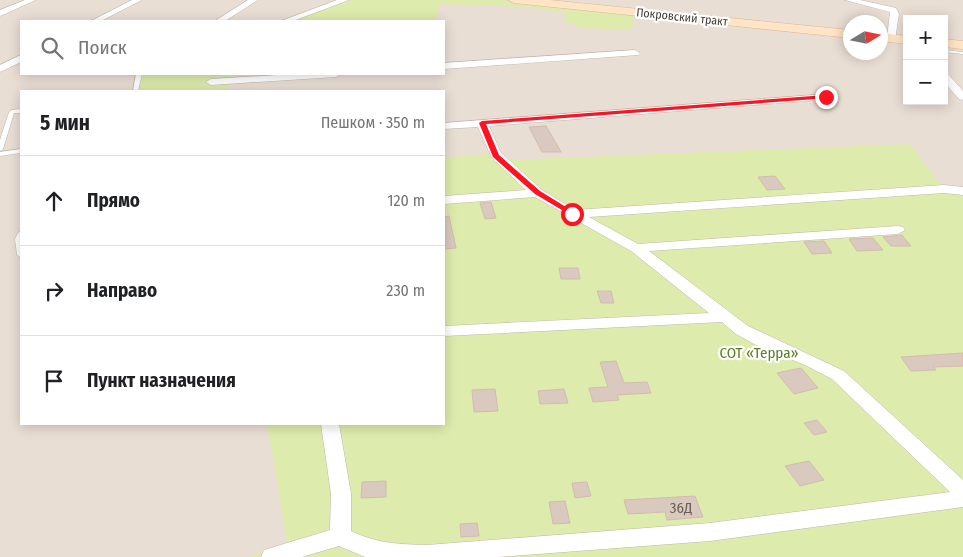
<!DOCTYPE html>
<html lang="ru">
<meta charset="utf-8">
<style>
body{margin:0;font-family:"Fira Sans Condensed",sans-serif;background:#f6f6f6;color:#202124}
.controls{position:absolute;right:15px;top:15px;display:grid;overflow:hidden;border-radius:0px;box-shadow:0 2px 12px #0003}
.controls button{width:45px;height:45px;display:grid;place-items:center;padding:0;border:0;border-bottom:1px solid #e0e0e0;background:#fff;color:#202124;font:25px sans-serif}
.compass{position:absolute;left:843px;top:15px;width:45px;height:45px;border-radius:50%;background:#fff;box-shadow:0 2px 12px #0003;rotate:80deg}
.stop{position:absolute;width:15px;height:15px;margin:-11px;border:4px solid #ff1322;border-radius:50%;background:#fff}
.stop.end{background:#ff1322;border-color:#fff;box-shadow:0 1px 5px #0008}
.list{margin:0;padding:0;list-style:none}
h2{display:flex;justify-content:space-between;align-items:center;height:65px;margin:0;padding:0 20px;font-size:21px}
h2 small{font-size:16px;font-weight:400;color:#757577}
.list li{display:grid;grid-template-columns:32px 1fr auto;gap:15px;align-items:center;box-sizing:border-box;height:90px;padding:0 20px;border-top:1px solid #e0e0e0}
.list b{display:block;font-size:19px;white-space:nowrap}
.list em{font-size:16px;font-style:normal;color:#757577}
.icon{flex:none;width:28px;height:28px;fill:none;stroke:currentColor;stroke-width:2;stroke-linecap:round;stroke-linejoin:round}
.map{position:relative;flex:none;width:963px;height:557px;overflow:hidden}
.search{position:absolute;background:#fff;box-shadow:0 2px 12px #0003;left:20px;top:20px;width:425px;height:55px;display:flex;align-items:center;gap:12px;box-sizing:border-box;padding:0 18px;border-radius:0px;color:#757577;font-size:19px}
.panel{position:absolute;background:#fff;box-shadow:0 2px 12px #0003;left:20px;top:90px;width:425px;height:335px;border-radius:0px}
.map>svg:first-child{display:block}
</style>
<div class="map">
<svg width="963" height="557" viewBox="0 0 963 557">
<rect width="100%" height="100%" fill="#f4ede7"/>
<path fill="#e9ded4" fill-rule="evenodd" d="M0 0H963V557H0ZM907 19H944V101H907ZM21 21H444V74H21ZM850 22H880V52H850ZM21 91H444V424H21Z"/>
<g fill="#ddebad">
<polygon points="352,0 500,0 635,14 631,30 579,28 575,24 565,23 565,12 526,7 440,4 435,21 293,21 300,16"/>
<polygon points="141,74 232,74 227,91 138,91"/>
<polygon points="910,144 940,184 963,187 963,557 248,557 287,542 267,424 444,424 444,158 487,154 509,160"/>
</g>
<g fill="#dac9be" stroke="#d2bcae">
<polygon points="546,126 561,152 542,152 529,127"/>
<polygon points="775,176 785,189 767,190 758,177"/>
<polygon points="491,202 496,218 485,219 480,203"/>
<polygon points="449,216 456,248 444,249 444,217"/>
<polygon points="902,235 911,246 891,246 883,237"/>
<polygon points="873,238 883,250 857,251 849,239"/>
<polygon points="824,241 832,253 812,254 804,242"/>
<polygon points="559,268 578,268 580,279 561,279"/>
<polygon points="597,291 611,291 614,303 601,303"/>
<polygon points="963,353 963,366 933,367 936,370 911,371 901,357"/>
<polygon points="616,361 624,383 647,382 651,393 617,395 619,400 593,402 589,388 608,387 600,362"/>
<polygon points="801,368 818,388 794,394 777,373"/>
<polygon points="495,389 498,411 474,412 472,390"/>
<polygon points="564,389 568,403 540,404 538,391"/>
<polygon points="817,420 827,432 814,435 804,423"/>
<polygon points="809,461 824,480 800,486 785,466"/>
<polygon points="386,481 386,497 361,498 362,482"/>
<polygon points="587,482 591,496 575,498 572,483"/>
<polygon points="695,496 703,517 667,520 665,512 628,514 624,500"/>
<polygon points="565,501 570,523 553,524 549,502"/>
<polygon points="477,523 479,536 461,537 460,524"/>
</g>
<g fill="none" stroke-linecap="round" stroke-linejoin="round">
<g stroke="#c3b6ab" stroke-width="1">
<g id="lane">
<polygon points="944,50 963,52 963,54 944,52"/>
<polygon points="136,74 142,74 138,91 133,91"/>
<polygon points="21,109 21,113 14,113 3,149 0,151 0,140 9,112 12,110"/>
<polygon points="21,149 21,153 0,156 0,152"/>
<polygon points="21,231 21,257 17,255 15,239 18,233"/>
</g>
</g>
<g stroke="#c3b6ab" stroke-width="1">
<g id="street">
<polygon points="25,0 36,0 0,16 0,10"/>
<polygon points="132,0 142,0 101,21 91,21"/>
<polygon points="248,0 258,0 225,21 215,21"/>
<polygon points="337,0 349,0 293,21 281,21"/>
<polygon points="845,0 860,0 896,8 899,14 895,40 889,40 887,38 890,12"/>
<polygon points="635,50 640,53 638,55 444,69 444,63"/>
<polygon points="21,55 21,62 0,72 0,65"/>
<polygon points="944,73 948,74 963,91 963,100 959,99 944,82"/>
<polygon points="293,74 341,74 336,77 211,85 206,82 211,79"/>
<path d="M827 94 832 97 831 99 489 126 501 153 542 190 575 210 944 185 963 187V195L944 193 589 217 638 244 898 226 903 227 905 230 898 234 649 251 748 326 844 371 963 480V507L710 541 498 557H365L339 546 302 557H261L264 550 330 530 331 494 321 424H339L351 494V531C378 544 398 544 427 545L710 523 950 492 832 379 805 365 756 345 736 334 722 322 444 336V326L709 313 631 251 535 197 444 204V196L526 190 492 158 478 127 444 129V123Z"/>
</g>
</g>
<g stroke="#dbb995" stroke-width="1">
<g id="secondary">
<polygon points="508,0 549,0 850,30 850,38 514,3"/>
<polygon points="880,33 907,36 907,44 880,41"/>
<polygon points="944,39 963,41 963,49 944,47"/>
</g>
</g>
<use href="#lane" fill="#fff" fill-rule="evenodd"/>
<use href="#street" fill="#fff" fill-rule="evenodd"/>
<use href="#secondary" fill="#ffe5c6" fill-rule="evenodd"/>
</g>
<polygon fill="#ff1322" points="826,95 829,98 486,124 499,155 540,191 574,212 574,215 572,216 535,194 493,157 479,123 482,121"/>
<g text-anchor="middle" stroke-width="4.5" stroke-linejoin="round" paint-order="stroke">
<g font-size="12" fill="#483c35" stroke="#fff">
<text transform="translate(682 17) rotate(6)" y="4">Покровский тракт</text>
</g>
<g font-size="15" fill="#597e24" stroke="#fff">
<text x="759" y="358">СОТ «Терра»</text>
</g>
<g font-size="15" fill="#6c5f57">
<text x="681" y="513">36Д</text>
</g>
</g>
</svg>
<div class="controls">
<button>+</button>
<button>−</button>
</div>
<svg class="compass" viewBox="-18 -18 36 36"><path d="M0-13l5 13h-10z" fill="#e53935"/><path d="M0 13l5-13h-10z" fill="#757577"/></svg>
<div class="stop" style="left:572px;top:214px"></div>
<div class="stop end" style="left:826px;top:97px"></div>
<div class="search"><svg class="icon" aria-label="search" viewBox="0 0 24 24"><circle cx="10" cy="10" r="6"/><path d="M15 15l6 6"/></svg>Поиск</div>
<section class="panel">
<h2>5 мин<small>Пешком · 350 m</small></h2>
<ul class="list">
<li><svg class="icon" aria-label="ahead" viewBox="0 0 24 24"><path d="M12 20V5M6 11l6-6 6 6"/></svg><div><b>Прямо</b></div><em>120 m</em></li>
<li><svg class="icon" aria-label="right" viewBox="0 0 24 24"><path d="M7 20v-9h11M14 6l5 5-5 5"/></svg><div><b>Направо</b></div><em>230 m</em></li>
<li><svg class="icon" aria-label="arrive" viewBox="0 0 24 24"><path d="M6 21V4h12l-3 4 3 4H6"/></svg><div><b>Пункт назначения</b></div></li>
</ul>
</section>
</div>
